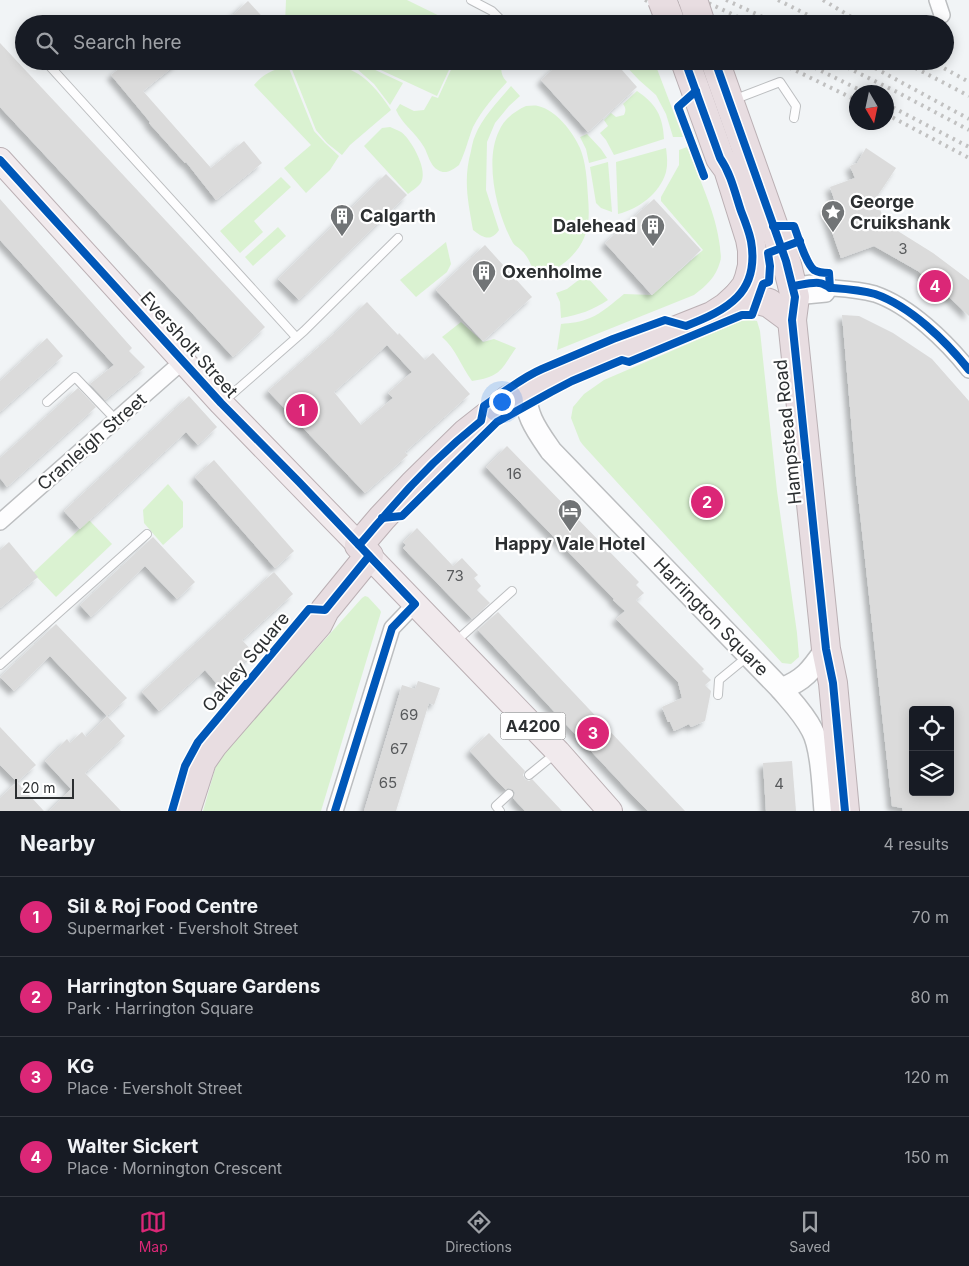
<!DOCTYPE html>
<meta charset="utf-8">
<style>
body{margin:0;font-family:Inter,sans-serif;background:#242831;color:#f1f3f6}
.controls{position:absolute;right:15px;bottom:15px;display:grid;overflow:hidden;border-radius:5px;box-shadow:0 2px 12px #0003}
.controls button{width:45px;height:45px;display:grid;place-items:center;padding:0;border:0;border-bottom:1px solid #363941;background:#171b24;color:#f1f3f6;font:25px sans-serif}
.compass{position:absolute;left:849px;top:85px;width:45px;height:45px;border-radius:50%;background:#171b24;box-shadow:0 2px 12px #0003;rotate:171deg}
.scale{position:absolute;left:15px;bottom:12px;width:59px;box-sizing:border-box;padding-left:5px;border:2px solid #2c2f31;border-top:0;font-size:14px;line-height:18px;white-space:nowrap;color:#2c2f31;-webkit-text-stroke:4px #fff;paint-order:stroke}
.you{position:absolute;left:501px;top:401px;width:18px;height:18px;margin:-12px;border:4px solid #fff;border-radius:50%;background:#1a73e8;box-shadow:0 0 0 8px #1a73e833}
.badge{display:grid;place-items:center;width:32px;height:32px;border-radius:50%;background:#db2777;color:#fff;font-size:16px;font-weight:700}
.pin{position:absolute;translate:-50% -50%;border:2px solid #fff;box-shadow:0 1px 5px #0006}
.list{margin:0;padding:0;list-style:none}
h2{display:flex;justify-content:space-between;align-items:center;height:65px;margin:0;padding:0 20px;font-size:21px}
h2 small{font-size:16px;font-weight:400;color:#9ea1a6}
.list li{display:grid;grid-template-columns:32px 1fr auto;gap:15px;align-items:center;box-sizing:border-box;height:80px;padding:0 20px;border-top:1px solid #363941}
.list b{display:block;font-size:19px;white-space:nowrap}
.list p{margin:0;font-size:16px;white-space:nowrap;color:#9ea1a6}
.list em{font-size:16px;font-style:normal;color:#9ea1a6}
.icon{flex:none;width:28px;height:28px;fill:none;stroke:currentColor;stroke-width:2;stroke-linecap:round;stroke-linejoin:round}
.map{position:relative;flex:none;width:969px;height:811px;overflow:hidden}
.search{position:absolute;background:#171b24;box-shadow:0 2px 12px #0003;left:15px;right:15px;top:15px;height:55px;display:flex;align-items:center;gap:12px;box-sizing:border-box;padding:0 18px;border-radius:28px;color:#9ea1a6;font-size:19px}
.sheet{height:385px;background:#171b24}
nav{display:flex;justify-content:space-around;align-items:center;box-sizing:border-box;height:70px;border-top:1px solid #363941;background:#171b24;font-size:14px;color:#9ea1a6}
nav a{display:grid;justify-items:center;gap:2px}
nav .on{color:#db2777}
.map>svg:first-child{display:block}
</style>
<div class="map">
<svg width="969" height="811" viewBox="0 0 969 811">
<defs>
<filter id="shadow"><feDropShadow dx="-4.5" dy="4.5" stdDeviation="2.5" flood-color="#0004"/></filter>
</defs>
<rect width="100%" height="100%" fill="#f1f4f6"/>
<g fill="#daf2d1">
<polygon points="286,0 407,0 456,24 285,24"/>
<path d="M299 61C345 61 366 71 391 110L350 145 342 155 327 143 316 130 289 62Z"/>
<polygon points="337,61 371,61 369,67 403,83 390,105 374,84 356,68"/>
<polygon points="372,61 453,61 437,96 370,65"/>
<path d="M455 61H498L501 65C501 72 502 77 507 82 494 96 482 110 473 127 468 140 465 153 459 165 453 170 445 175 438 170 430 166 428 154 424 147 416 133 402 124 396 110L400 104 414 111 424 110 432 96 438 98Z"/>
<polygon points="621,61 654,61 683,137 673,137 666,114 656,95 639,80"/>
<path d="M288 66 314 131 325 143 339 156 330 170 306 193 284 168 311 145 254 85C264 73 273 70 288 66Z"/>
<path d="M511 86 520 96 509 106 495 123 487 142 486 190 499 230C491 242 483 238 473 230 468 201 463 180 471 151 472 146 473 140 475 136 481 119 499 100 511 86Z"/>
<path d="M637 91C656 104 663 116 664 139L614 155 606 140 600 133 608 126 604 120 611 113 616 117 624 115C626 111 626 108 623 104Z"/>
<path d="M526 106C530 106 534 105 538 106 556 110 573 132 580 148 586 163 587 180 588 197 589 211 590 224 584 238 576 257 555 273 535 277 532 267 529 257 521 250 518 247 515 246 513 243 497 215 484 161 499 131 504 119 515 111 526 106Z"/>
<path d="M390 127C393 128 397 130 401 132 411 139 430 172 420 184 417 188 411 191 408 194L364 146 382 128Z"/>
<polygon points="587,134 601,149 607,158 589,163 586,149 580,137"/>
<path d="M687 147C699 179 716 212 720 247 720 252 722 257 720 262 716 277 706 286 694 295L557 350 561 324C571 323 581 322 590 318 602 313 613 303 624 294L652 295 703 250 661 201V197L679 165V150Z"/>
<path d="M666 148C667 156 668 164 666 172 660 193 639 209 618 214L616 162Z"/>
<polygon points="608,162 612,212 601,208 596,203 590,167"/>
<polygon points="281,177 291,187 254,221 263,232 240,253 220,231"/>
<polygon points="278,227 286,236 253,266 245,257"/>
<polygon points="446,242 451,264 447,272 416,297 400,280"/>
<path d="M585 275 608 300C593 310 579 315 561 318L560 302 556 293 567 289Z"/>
<polygon points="749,320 757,321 760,331 777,491 797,633 799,657 791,664 782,663 583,445 580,441 571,418 573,407 584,394 604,380 741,321"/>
<path d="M461 322 483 342 494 339 516 348C500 371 501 376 472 381 461 366 456 349 442 337Z"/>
<polygon points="168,484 183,502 183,527 163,545 144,523 143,510"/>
<polygon points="89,520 112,544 56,597 33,573"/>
<polygon points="365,596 368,597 380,610 381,612 321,811 203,811 217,762 219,758 362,598"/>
</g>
<g fill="#dbdbdb" fill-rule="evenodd" filter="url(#shadow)">
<polygon points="248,1 269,24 223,24"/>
<polygon points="0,43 265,327 233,357 0,107"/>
<polygon points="129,61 180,61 143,91 211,168 244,141 262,163 216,200 186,162 185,163 149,123 150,122 111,75"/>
<polygon points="562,61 614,61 637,87 588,132 541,80"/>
<polygon points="866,148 896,168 876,198 885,223 933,253 969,280 969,316 931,280 930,281 918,271 874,246 841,258 824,209 836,205 830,187 855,178 850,166 857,163"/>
<polygon points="386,174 407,195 299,300 278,279"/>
<polygon points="0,199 132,348 129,351 145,367 105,400 90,384 114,365 0,240"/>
<polygon points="654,199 701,250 652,295 605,243"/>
<polygon points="485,245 532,297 483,341 436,290"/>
<path d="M367 302 398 335 399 333 425 360 433 353 470 394 405 452 408 455 365 493 268 391 336 332ZM387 345 412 372 388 393 393 398 361 425 334 392Z"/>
<path d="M842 315 859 316 893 333 932 359 969 401V811H903L902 808 892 806 856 477ZM913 710H950V792H913Z"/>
<polygon points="47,338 63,356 0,412 0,381"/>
<polygon points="78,388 96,407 7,487 0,478 0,458"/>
<polygon points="189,396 217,427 198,445 186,432 80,529 64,511"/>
<polygon points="507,446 639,582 636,585 644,593 636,600 704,669 702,671 711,680 705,685 711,691 705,721 691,727 689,724 674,731 670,722 668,722 662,707 682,698 678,682 616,619 625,611 613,600 614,599 486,467"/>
<polygon points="214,460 294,551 275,568 195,477"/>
<polygon points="417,528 453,566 462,558 478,575 474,578 481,586 477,590 490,603 472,619 403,548 406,545 403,542"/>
<polygon points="153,537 195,582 177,599 145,566 91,617 80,605"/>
<polygon points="9,542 38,577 0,608 0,550"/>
<polygon points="274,572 293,594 242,640 254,653 218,685 205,670 159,711 142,692"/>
<polygon points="498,612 525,641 685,811 648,811 633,796 478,630 480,628"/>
<polygon points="56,624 127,698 107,716 50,656 14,691 0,677"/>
<polygon points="418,681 440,688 434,705 429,703 396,811 364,811 402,685 415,689"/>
<polygon points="107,716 125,736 85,773 121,811 49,811 71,789 45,761 67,739 70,743 82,732 86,737"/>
<polygon points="0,727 36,765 17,782 0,765"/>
<polygon points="489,733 525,771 523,775 525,779 529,781 532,779 562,811 525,811 513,798 515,793 513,790 508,788 506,790 497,781 470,751"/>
<polygon points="792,761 796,811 766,811 763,763"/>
<polygon points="17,782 44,811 0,811 0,798"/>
</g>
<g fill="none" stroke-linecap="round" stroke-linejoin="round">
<g stroke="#bcbec0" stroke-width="10">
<g id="lane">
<polyline points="471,0 492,11 505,24"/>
<polyline points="505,24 511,22 522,24"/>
<polyline points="45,61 296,337"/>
<polyline points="733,100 780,82 796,106 794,118"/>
<polyline points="47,402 75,377 116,420"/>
<polyline points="223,402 304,331 398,238"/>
<polyline points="455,642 512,591"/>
<polyline points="0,665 147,534"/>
<polyline points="718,695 719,680 747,657"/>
<polyline points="529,775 556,753"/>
<polyline points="500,811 496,806 509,794"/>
</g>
</g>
<g stroke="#bcbec0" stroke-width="18">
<g id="street">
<polyline points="937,0 942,15"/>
<path d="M793 286C800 285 813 282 819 283 824 283 828 288 833 288 847 289 861 290 875 294 910 306 946 341 969 370"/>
<polyline points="795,297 826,294 830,288"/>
<polyline points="0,522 183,361"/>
<polyline points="335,811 392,628 415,604"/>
</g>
</g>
<g stroke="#bcbec0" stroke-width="24">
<g id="secondary">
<path d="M527 389C523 413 538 432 551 451L781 689C792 702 804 714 812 730 822 748 823 789 825 811"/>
<path d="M781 689C805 680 812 669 826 649"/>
</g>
</g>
<g stroke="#bbb0b4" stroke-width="26">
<g id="primary">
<polyline points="0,160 221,403 359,545"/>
<polyline points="369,556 558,752 610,811"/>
</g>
</g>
<g stroke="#bbb0b4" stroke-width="30">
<g id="highway">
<polyline points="715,61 786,261 795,297 792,320 826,649 833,683 845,811"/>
<polyline points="738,296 747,297 769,303 792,320"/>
<polyline points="186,811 202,761 213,745 318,624 325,610 369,556 359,545 382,518 413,485 466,433 508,400 527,389 589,362 616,351 639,345 712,316 726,307 738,296 746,286 749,278 752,266 752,250 750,239 728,169 720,158 685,61"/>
</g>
</g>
<use href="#lane" stroke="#fdfdfe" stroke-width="8"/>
<use href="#street" stroke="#fdfdfe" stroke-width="15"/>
<use href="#secondary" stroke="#fdfdfe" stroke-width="21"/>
<use href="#primary" stroke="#f1eaed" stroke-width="24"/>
<use href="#highway" stroke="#e8dde1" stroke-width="28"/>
<g stroke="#c1c1c1" stroke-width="4" stroke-dasharray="2.5 5" stroke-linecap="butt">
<polyline points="645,0 696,24"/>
<polyline points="668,0 720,24"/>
<polyline points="702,0 753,24"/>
<polyline points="726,0 778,24"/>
<polyline points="778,0 826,24"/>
<polyline points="823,0 863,24"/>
<polyline points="776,61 856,100"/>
<polyline points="801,61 864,92"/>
<polyline points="834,61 897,92 969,130"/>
<polyline points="862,61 969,119"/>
<polyline points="902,61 969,96"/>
<polyline points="931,61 969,82"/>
<polyline points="886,104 969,147"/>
<polyline points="886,114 969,158"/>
</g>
<g stroke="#bbb0b4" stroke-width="30" stroke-linecap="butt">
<g id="highway-bridge">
<polyline points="662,0 669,18"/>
<polyline points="693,0 701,24"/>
</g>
</g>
<use href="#highway-bridge" stroke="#e8dde1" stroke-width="28"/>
<g stroke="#fff" stroke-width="11">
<g id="cycleway">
<polyline points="715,61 786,261 795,297 792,320 826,649 833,683 845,811"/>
<polyline points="696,91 678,107 704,176"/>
<polyline points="0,160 221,403 299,482 415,604 392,628 335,811"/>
<path d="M773 226H794C798 236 806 264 814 270 819 273 824 273 829 273L830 288"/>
<path d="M793 286C800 285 813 282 819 283 824 283 828 288 833 288 847 289 861 290 875 294 910 306 946 341 969 370"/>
<polyline points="382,518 402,516 497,422 551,392 572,381 622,360 629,362 742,315 752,315 763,284 769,282 770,266 768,253 800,241"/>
<path d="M359 545C367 537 374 527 382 519 410 485 446 449 481 421L484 406C503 393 521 378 542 369L613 339 665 320 686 326C727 310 760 293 751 241 749 231 745 221 741 211 735 193 731 174 720 158L685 61"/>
<polyline points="172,811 185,766 198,742 309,609 325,610 369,556"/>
</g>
</g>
<use href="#cycleway" stroke="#0057b8" stroke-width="8"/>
</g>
<defs>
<g id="sight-pin" transform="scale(1.25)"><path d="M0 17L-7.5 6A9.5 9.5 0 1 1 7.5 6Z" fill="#717476" stroke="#fff"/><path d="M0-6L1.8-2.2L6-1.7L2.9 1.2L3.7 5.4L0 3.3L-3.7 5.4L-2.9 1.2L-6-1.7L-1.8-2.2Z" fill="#fff"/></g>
<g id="building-pin" transform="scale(1.25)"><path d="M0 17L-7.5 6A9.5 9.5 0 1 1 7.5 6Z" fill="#717476" stroke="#fff"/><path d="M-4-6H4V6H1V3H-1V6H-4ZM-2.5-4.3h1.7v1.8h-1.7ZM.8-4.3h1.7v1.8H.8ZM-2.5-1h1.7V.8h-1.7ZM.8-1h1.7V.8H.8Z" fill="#fff"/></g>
<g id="hotel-pin" transform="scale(1.25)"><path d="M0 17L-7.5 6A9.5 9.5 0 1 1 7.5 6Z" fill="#717476" stroke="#fff"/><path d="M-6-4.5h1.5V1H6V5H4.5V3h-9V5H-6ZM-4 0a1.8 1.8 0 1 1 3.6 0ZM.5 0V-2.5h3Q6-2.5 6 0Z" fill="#fff"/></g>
</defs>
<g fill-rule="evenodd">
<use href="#sight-pin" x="833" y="212"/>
<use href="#building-pin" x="342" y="216"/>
<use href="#building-pin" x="653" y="226"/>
<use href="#building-pin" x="484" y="272"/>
<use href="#hotel-pin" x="570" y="511"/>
</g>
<g text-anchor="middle" stroke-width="4.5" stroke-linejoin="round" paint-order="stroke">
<g font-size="15" fill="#585a5c">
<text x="903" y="254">3</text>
<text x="514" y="479">16</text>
<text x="455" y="581">73</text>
<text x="409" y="720">69</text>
<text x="399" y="754">67</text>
<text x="388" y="788">65</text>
<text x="779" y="789">4</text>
</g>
<rect fill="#fff" stroke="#6b6d6f" stroke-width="1" x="500.5" y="712.5" width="65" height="27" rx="4"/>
<g font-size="16" font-weight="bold" fill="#2c2f31">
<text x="533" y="732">A4200</text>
</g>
<g font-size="18" font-weight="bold" fill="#2c2f31" stroke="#fff" text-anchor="start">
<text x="850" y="208">George<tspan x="850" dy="21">Cruikshank</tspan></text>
<text x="360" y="222">Calgarth</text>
<text x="636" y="232" text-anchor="end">Dalehead</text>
<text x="502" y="278">Oxenholme</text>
<text x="570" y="550" text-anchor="middle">Happy Vale Hotel</text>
</g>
<g font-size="18" fill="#2c2f31" stroke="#fff">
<text transform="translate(189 345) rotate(48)" y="6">Eversholt Street</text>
<text transform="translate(788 432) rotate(-96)" y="6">Hampstead Road</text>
<text transform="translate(92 442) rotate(-41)" y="6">Cranleigh Street</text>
<text transform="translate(711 617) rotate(46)" y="6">Harrington Square</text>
<text transform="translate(246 662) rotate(-50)" y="6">Oakley Square</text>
</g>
</g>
</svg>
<div class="controls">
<button><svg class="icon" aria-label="locate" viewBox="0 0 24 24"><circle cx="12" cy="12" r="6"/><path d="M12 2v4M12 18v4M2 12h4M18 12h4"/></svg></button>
<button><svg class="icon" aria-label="layers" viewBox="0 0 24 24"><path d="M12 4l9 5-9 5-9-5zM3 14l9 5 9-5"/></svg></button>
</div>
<svg class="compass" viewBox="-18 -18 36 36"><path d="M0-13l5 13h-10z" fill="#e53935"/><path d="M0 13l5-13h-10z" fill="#9ea1a6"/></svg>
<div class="scale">20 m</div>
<div class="you"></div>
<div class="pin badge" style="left:302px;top:410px">1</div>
<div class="pin badge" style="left:707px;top:502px">2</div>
<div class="pin badge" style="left:593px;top:733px">3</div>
<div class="pin badge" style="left:935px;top:286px">4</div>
<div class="search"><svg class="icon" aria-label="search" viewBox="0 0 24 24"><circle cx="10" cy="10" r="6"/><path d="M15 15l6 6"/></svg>Search here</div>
</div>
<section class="sheet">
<h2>Nearby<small>4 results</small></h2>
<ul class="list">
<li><span class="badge">1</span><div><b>Sil &amp; Roj Food Centre</b><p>Supermarket · Eversholt Street</p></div><em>70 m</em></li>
<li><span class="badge">2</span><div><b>Harrington Square Gardens</b><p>Park · Harrington Square</p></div><em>80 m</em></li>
<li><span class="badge">3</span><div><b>KG</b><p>Place · Eversholt Street</p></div><em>120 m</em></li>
<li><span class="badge">4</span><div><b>Walter Sickert</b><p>Place · Mornington Crescent</p></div><em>150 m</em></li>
</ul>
</section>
<nav>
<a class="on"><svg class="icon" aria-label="map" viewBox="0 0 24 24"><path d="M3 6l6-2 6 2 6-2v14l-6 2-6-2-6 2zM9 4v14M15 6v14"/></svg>Map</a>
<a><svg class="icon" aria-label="directions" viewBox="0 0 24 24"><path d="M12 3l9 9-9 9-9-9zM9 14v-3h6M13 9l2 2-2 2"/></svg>Directions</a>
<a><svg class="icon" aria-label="saved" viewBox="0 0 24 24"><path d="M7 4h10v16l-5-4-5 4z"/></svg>Saved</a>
</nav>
